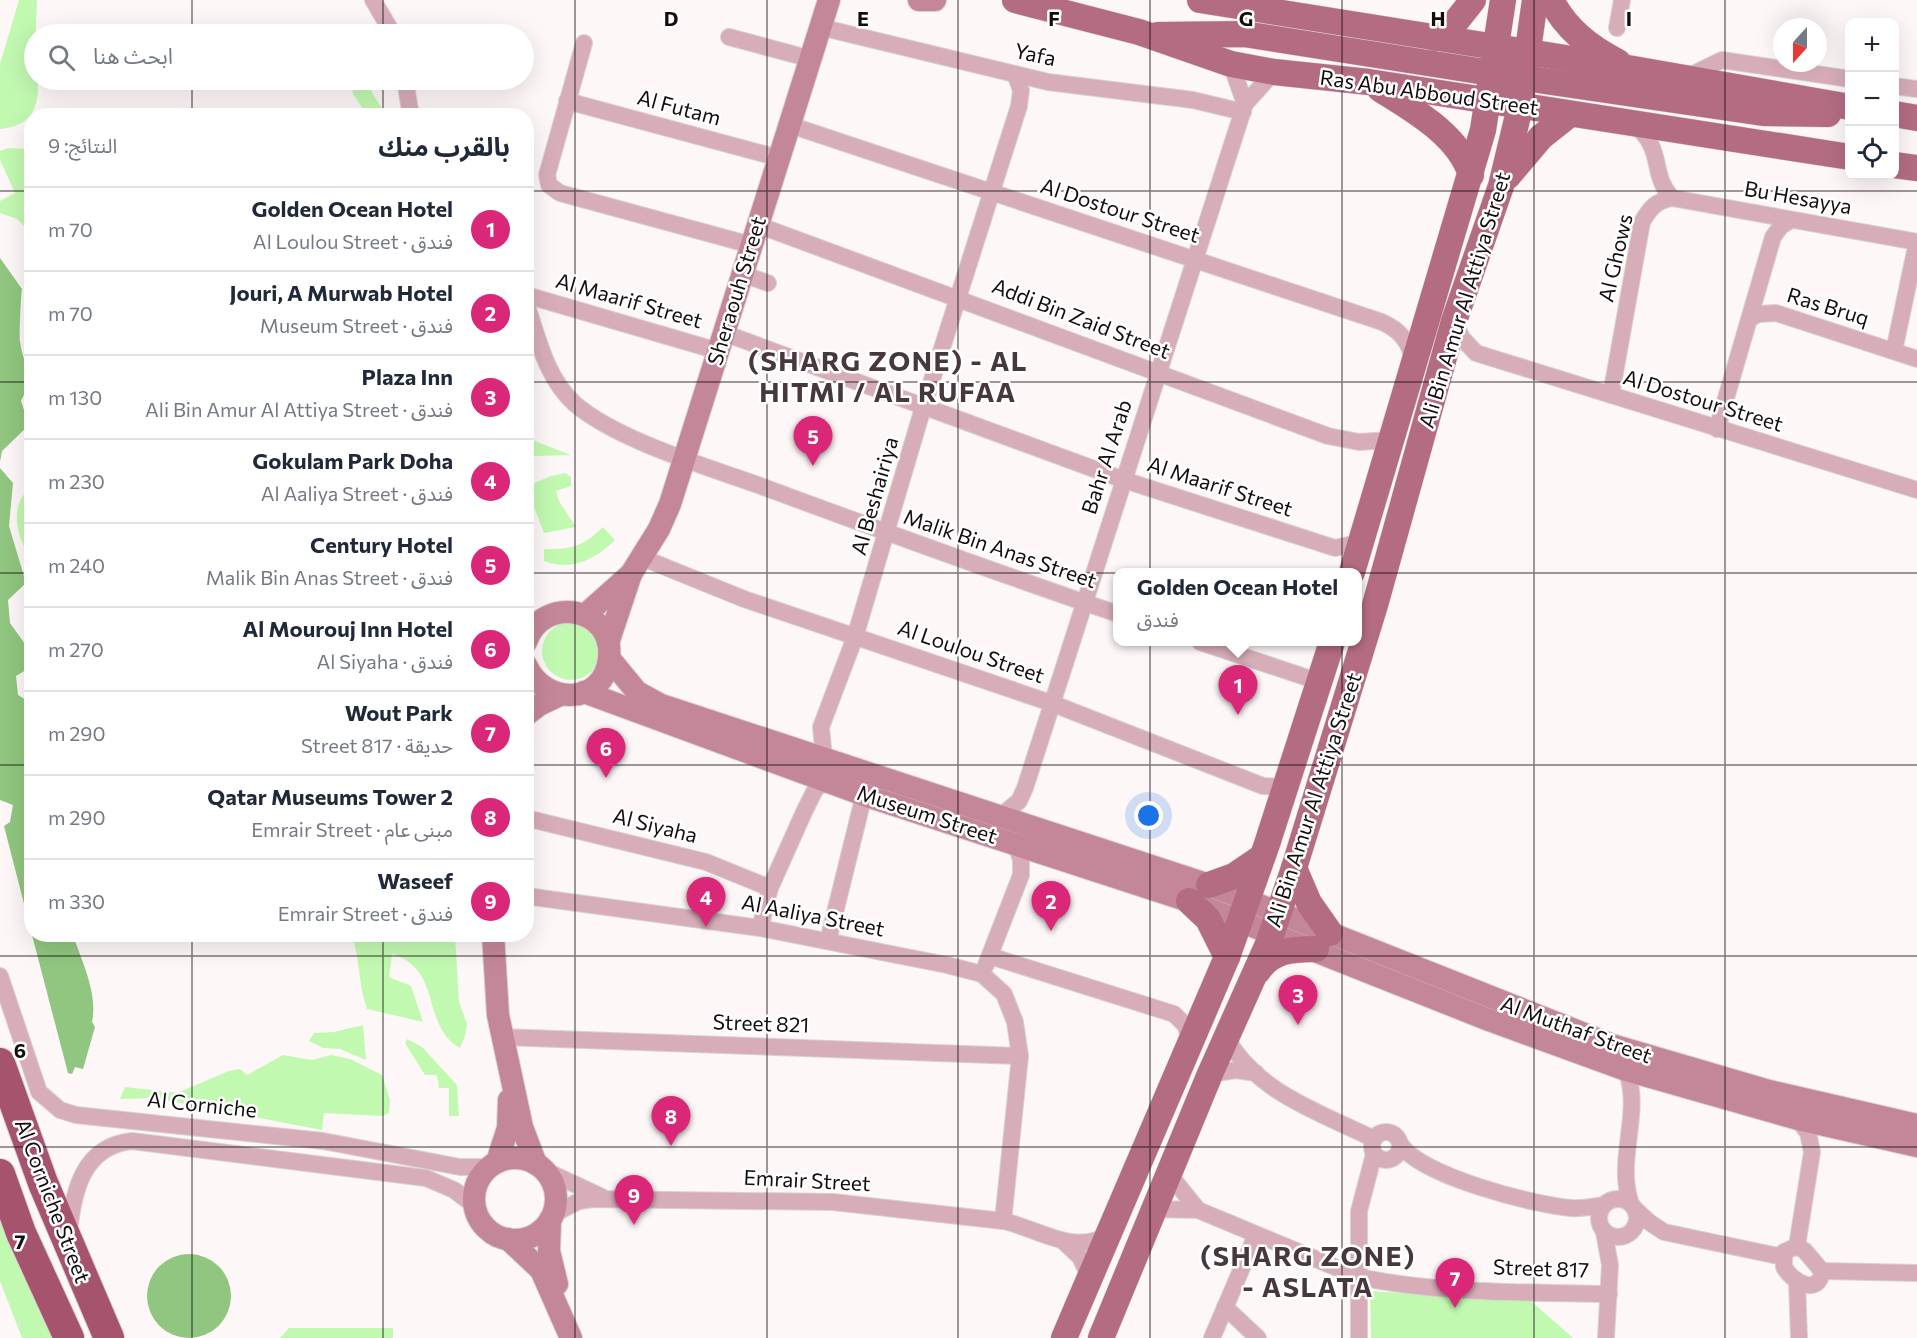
<!DOCTYPE html>
<html lang="ar">
<meta charset="utf-8">
<style>
body{margin:0;font-family:Commissioner,"Noto Sans Arabic",sans-serif;background:#f6f6f7;color:#1f2937;direction:rtl}
.controls{position:absolute;right:18px;top:18px;display:grid;overflow:hidden;border-radius:12px;box-shadow:0 6px 24px #0002}
.controls button{width:54px;height:54px;display:grid;place-items:center;padding:0;border:0;border-bottom:2px solid #e0e1e3;background:#fff;color:#1f2937;font:30px sans-serif}
.compass{position:absolute;left:1773px;top:18px;width:54px;height:54px;border-radius:50%;background:#fff;box-shadow:0 6px 24px #0002;rotate:201deg}
.you{position:absolute;left:1149px;top:816px;width:21px;height:21px;margin:-15px;border:4px solid #fff;border-radius:50%;background:#1a73e8;box-shadow:0 0 0 9px #1a73e833}
.badge{display:grid;place-items:center;width:39px;height:39px;border-radius:50%;background:#db2777;color:#fff;font-size:20px;font-weight:700}
.pin{position:absolute;translate:-50% -50px;filter:drop-shadow(0 2px 3px #0008)}
.pin::after{content:'';position:absolute;top:32px;width:21px;height:18px;background:inherit;clip-path:polygon(0 0,100% 0,50% 100%)}
.popup{position:absolute;left:1113px;top:568px;width:249px;height:78px;box-sizing:border-box;display:grid;place-content:center;border-radius:12px;background:#fff;filter:drop-shadow(0 2px 4px #0005);font-size:20px;white-space:nowrap;color:#747a83}
.popup b{font-size:22px;color:#1f2937}
.popup::after{content:'';position:absolute;left:50%;top:100%;margin-left:-12px;border:12px solid transparent;border-top-color:#fff}
.list{margin:0;padding:0;list-style:none}
h2{display:flex;justify-content:space-between;align-items:center;height:78px;margin:0;padding:0 24px;font-size:26px}
h2 small{font-size:20px;font-weight:400;color:#747a83}
.list li{display:grid;grid-template-columns:39px 1fr auto;gap:18px;align-items:center;box-sizing:border-box;height:84px;padding:0 24px;border-top:2px solid #e0e1e3}
.list b{display:block;font-size:22px;white-space:nowrap}
.list p{margin:0;font-size:20px;white-space:nowrap;color:#747a83}
.list em{font-size:20px;font-style:normal;color:#747a83}
.icon{flex:none;width:33px;height:33px;fill:none;stroke:currentColor;stroke-width:2;stroke-linecap:round;stroke-linejoin:round}
.map{position:relative;flex:none;width:1917px;height:1338px;overflow:hidden;direction:ltr}
.search{position:absolute;background:#fff;box-shadow:0 6px 24px #0002;left:24px;top:24px;width:510px;height:66px;display:flex;align-items:center;gap:15px;box-sizing:border-box;padding:0 21px;border-radius:33px;color:#747a83;font-size:22px}
.panel{position:absolute;background:#fff;box-shadow:0 6px 24px #0002;left:24px;top:108px;width:510px;height:834px;border-radius:24px;direction:rtl}
.map>svg:first-child{display:block}
</style>
<div class="map">
<svg width="1917" height="1338" viewBox="0 0 1917 1338">
<rect width="100%" height="100%" fill="#fef7f8"/>
<g fill="#c2f9b1">
<path d="M19 0H37L34 80H38C39 108 32 126 0 129V64Z"/>
<polygon points="359,80 366,83 386,115 367,115 353,94 352,84"/>
<polygon points="8,148 26,149 31,152 31,233 17,219 0,213 0,201 15,193 0,160 0,151"/>
<polygon points="526,438 527,438 571,455 536,456 527,453"/>
<polygon points="565,473 571,477 571,486 556,491 559,501 576,527 544,533 531,499 530,485 551,476"/>
<path d="M26 492 31 496 26 516 31 528V557C17 540 10 508 26 492Z"/>
<path d="M603 527 615 540C596 559 571 572 544 561V549C573 549 582 547 603 527Z"/>
<circle cx="571" cy="651" r="29"/>
<path d="M352 935H455L459 1002 467 1024 465 1036 460 1048C421 1027 443 969 392 954L389 977 411 986 423 1022 367 1009C358 984 360 959 352 935Z"/>
<polygon points="363,1025 366,1060 340,1049 323,1048 309,1041 314,1033 334,1032"/>
<polygon points="407,1039 422,1047 457,1085 459,1116 449,1116 449,1088 439,1088 437,1075 425,1075 405,1043"/>
<polygon points="283,1055 312,1060 331,1055 350,1059 382,1075 390,1100 389,1113 382,1116 324,1113 322,1130 154,1098 120,1099 125,1087 177,1093 229,1071 240,1069 247,1075"/>
<polygon points="0,1222 2,1225 58,1338 22,1338 0,1281"/>
<polygon points="1370,1291 1531,1301 1573,1338 1371,1338"/>
<polygon points="289,1328 393,1328 393,1338 280,1338"/>
</g>
<g fill="#90c67f">
<path d="M0 258 22 289C21 292 19 336 20 341 23 368 37 372 21 401L29 425 2 451 0 462Z"/>
<polygon points="0,468 13,483 9,526 26,583 8,600 10,623 25,644 31,657 31,667 16,676 18,695 31,703 32,778 28,787 32,791 31,931 4,826 10,822 13,805 0,800"/>
<path d="M32 935H73C82 962 98 993 92 1022L95 1027 83 1069 75 1067 72 1074 68 1073Z"/>
<circle cx="189" cy="1296" r="42"/>
</g>
<g fill="none" stroke-linecap="round" stroke-linejoin="round">
<g stroke="#d8d2d3" stroke-width="18">
<g id="street">
<polyline points="373,0 393,34"/>
<polyline points="820,27 1048,82 1193,100 1243,112"/>
<polyline points="1617,28 1622,0"/>
<polyline points="729,37 811,59"/>
<polyline points="584,43 547,175 549,185 560,193 751,245"/>
<polyline points="1231,64 1245,104"/>
<polyline points="1685,78 1722,60 1850,79"/>
<polyline points="405,80 411,116"/>
<polyline points="1894,86 1917,89"/>
<polyline points="567,101 779,158"/>
<path d="M1634 124C1666 151 1649 173 1672 198"/>
<path d="M790 125 1382 322C1400 330 1410 342 1413 361"/>
<polyline points="758,225 1328,436 1359,442 1390,440"/>
<polyline points="742,274 768,283"/>
<polyline points="526,295 718,351"/>
<path d="M526 303C538 338 546 378 575 404 617 440 705 466 758 485 877 529 997 573 1118 614"/>
<polyline points="1750,318 1759,314 1776,313 1917,359"/>
<polyline points="1454,321 1462,338 1476,353 1917,490"/>
<polyline points="724,333 1124,480 1335,548 1353,544 1362,536"/>
<polyline points="1894,351 1917,242"/>
<path d="M1611 395 1642 222C1650 208 1656 201 1672 198L1917 242"/>
<polyline points="1717,429 1773,237 1781,226 1791,220"/>
<polyline points="643,558 744,599 1051,703 1263,786 1284,787"/>
<polyline points="1200,642 1320,682"/>
<polyline points="824,758 821,727 855,637 923,408 1019,106 1021,90 1015,74"/>
<polyline points="1001,816 1019,801 1025,788 1245,104 1274,72"/>
<polyline points="526,818 706,862 770,888"/>
<polyline points="526,896 760,928 947,965 982,974 1004,994 1015,1022 1020,1056 1003,1221"/>
<polyline points="760,928 770,888 804,812 816,788 828,782"/>
<polyline points="828,941 864,795"/>
<polyline points="990,956 1174,1014 1185,1025 1191,1040"/>
<polyline points="986,965 1021,875 1021,860 1016,844"/>
<polyline points="0,976 39,1092 60,1110 76,1115 323,1141 460,1167 489,1167"/>
<polyline points="502,1037 1020,1056"/>
<path d="M1226 1037C1257 1093 1319 1112 1374 1139"/>
<path d="M1626 1070C1643 1113 1615 1159 1631 1204"/>
<polyline points="1210,1074 1236,1070 1256,1073"/>
<circle cx="1386" cy="1146" r="14"/>
<path d="M1401 1145C1421 1176 1534 1205 1571 1208 1581 1209 1592 1207 1603 1205"/>
<polyline points="544,1170 602,1197"/>
<polyline points="1169,1174 1198,1210"/>
<circle cx="1618" cy="1218" r="19"/>
<path d="M1155 1209 1198 1210 1359 1277C1440 1294 1527 1292 1609 1294"/>
<polyline points="1636,1210 1649,1222 1664,1232 1783,1257"/>
<path d="M552 1215 579 1201 593 1199 833 1202 1003 1221C1037 1228 1072 1255 1106 1236"/>
<polyline points="1604,1232 1610,1265 1606,1338"/>
<path d="M69 1233C73 1191 83 1146 132 1141L426 1178 454 1190 474 1205"/>
<polyline points="1063,1241 1080,1257 1089,1276"/>
<polyline points="1797,1246 1812,1152 1808,1133 1798,1119"/>
<path d="M1797 1246 1805 1251 1822 1271C1819 1297 1792 1282 1784 1267V1252Z"/>
<polyline points="1822,1271 1917,1273"/>
<polyline points="1797,1281 1799,1338"/>
<polyline points="1225,1307 1258,1338"/>
<polyline points="1212,1338 1256,1235"/>
<polyline points="1359,1338 1359,1211 1374,1154"/>
</g>
</g>
<g stroke="#d8d2d3" stroke-width="24">
<g id="secondary">
<polyline points="919,0 935,0"/>
<polyline points="585,615 631,574 659,529 670,504 829,0"/>
<path d="M526 642C543 593 615 608 609 658 604 706 544 706 526 665"/>
<polyline points="608,643 631,574"/>
<polyline points="609,658 637,692 661,705 1209,885 1612,1045 1769,1091 1917,1125"/>
<polyline points="584,692 864,795 1189,901 1489,1020 1626,1070 1798,1119 1917,1146"/>
<polyline points="526,715 539,705 560,695"/>
<polyline points="493,934 498,1015 522,1127 536,1164"/>
<circle cx="515" cy="1199" r="41"/>
<polyline points="497,1162 508,1128 509,1100"/>
<polyline points="550,1220 549,1251 557,1284"/>
<polyline points="508,1239 541,1270 571,1338"/>
</g>
</g>
<g stroke="#d8d2d3" stroke-width="27">
<g id="primary">
<polyline points="1015,0 1139,32 1231,64 1274,72 1369,82 1850,157"/>
<polyline points="1200,0 1628,68 1850,107"/>
<path d="M1551 0C1566 29 1589 47 1618 62"/>
<polyline points="1158,35 1244,34 1485,72 1509,73"/>
<polyline points="1435,38 1454,24 1473,0"/>
<polyline points="1508,80 1525,78 1763,113 1828,114"/>
<path d="M1380 89C1413 110 1459 135 1471 175"/>
<polyline points="1894,114 1917,118"/>
<polyline points="1894,165 1917,168"/>
<polyline points="1508,176 1541,137 1570,114"/>
<polyline points="1352,572 1483,130 1503,0"/>
<polyline points="1294,868 1309,903 1330,933"/>
<polyline points="1209,885 1234,876 1262,857"/>
<polyline points="1189,901 1208,919 1227,957"/>
<path d="M1258 971C1272 950 1293 949 1316 949"/>
<polyline points="1064,1338 1227,957 1267,844 1332,642"/>
<polyline points="1101,1338 1210,1074 1268,944 1294,868 1375,605 1454,321 1501,186 1520,107 1535,0"/>
</g>
</g>
<g stroke="#d8d2d3" stroke-width="32">
<g id="highway">
<polyline points="0,1063 43,1183 109,1338"/>
<polyline points="0,1174 21,1233 69,1338"/>
</g>
</g>
<use href="#street" stroke="#d7adb8" stroke-width="16"/>
<use href="#secondary" stroke="#c48798" stroke-width="22"/>
<use href="#primary" stroke="#b46c81" stroke-width="26"/>
<use href="#highway" stroke="#a6536d" stroke-width="30"/>
</g>
<path fill="none" stroke="#130d0f" stroke-width="1.5" stroke-opacity="0.55" d="M192 0V34M383 0V34M575 0V1338M767 0V1338M958 0V1338M1150 0V1338M1342 0V1338M1534 0V1338M1725 0V1338M192 80V116M383 80V116M0 191H32M526 191H1917M0 382H32M526 382H1917M0 573H32M526 573H1917M0 765H32M526 765H1917M192 934V1338M383 934V1338M0 956H1917M0 1147H1917"/>
<g text-anchor="middle" stroke-width="5" stroke-linejoin="round" paint-order="stroke">
<g font-size="21" fill="#130d0f" stroke="#fff">
<text transform="translate(1035 55) rotate(12)" y="7">Yafa</text>
<text transform="translate(1429 93) rotate(8)" y="7">Ras Abu Abboud Street</text>
<text transform="translate(679 108) rotate(15)" y="7">Al Futam</text>
<text transform="translate(1798 198) rotate(10)" y="7">Bu Hesayya</text>
<text transform="translate(1120 211) rotate(18)" y="7">Al Dostour Street</text>
<text transform="translate(1616 258) rotate(-77)" y="7">Al Ghows</text>
<text transform="translate(737 291) rotate(-73)" y="7">Sheraouh Street</text>
<text transform="translate(1465 300) rotate(-73)" y="7">Ali Bin Amur Al Attiya Street</text>
<text transform="translate(629 301) rotate(16)" y="7">Al Maarif Street</text>
<text transform="translate(1828 307) rotate(17)" y="7">Ras Bruq</text>
<text transform="translate(1081 319) rotate(21)" y="7">Addi Bin Zaid Street</text>
<text transform="translate(1703 401) rotate(17)" y="7">Al Dostour Street</text>
<text transform="translate(1107 457) rotate(-72)" y="7">Bahr Al Arab</text>
<text transform="translate(1220 487) rotate(18)" y="7">Al Maarif Street</text>
<text transform="translate(875 496) rotate(-74)" y="7">Al Beshairiya</text>
<text transform="translate(1000 549) rotate(19)" y="7">Malik Bin Anas Street</text>
<text transform="translate(971 652) rotate(19)" y="7">Al Loulou Street</text>
<text transform="translate(1314 800) rotate(-72)" y="7">Ali Bin Amur Al Attiya Street</text>
<text transform="translate(927 815) rotate(18)" y="7">Museum Street</text>
<text transform="translate(655 826) rotate(14)" y="7">Al Siyaha</text>
<text transform="translate(813 916) rotate(11)" y="7">Al Aaliya Street</text>
<text transform="translate(761 1024) rotate(2)" y="7">Street 821</text>
<text transform="translate(1576 1030) rotate(20)" y="7">Al Muthaf Street</text>
<text transform="translate(202 1105) rotate(6)" y="7">Al Corniche</text>
<text transform="translate(807 1181) rotate(3)" y="7">Emrair Street</text>
<text transform="translate(52 1201) rotate(69)" y="7">Al Corniche Street</text>
<text transform="translate(1541 1269) rotate(2)" y="7">Street 817</text>
</g>
<g font-size="27" font-weight="bold" letter-spacing="1.5" fill="#46383c" stroke="#fff">
<text x="888" y="371">(SHARG ZONE) - AL<tspan x="888" dy="31">HITMI / AL RUFAA</tspan></text>
<text x="1308" y="1266">(SHARG ZONE)<tspan x="1308" dy="31">- ASLATA</tspan></text>
</g>
</g>
<g font-size="20" text-anchor="middle" font-weight="bold" fill="#130d0f" stroke="#fff" stroke-width="5" stroke-linejoin="round" paint-order="stroke">
<text x="671" y="26">D</text>
<text x="863" y="26">E</text>
<text x="1054" y="26">F</text>
<text x="1246" y="26">G</text>
<text x="1438" y="26">H</text>
<text x="1629" y="26">I</text>
<text x="20" y="1058">6</text>
<text x="20" y="1249">7</text>
</g>
</svg>
<div class="controls">
<button>+</button>
<button>−</button>
<button><svg class="icon" aria-label="locate" viewBox="0 0 24 24"><circle cx="12" cy="12" r="6"/><path d="M12 2v4M12 18v4M2 12h4M18 12h4"/></svg></button>
</div>
<svg class="compass" viewBox="-18 -18 36 36"><path d="M0-13l5 13h-10z" fill="#e53935"/><path d="M0 13l5-13h-10z" fill="#747a83"/></svg>
<div class="you"></div>
<div class="pin badge" style="left:1238px;top:715px">1</div>
<div class="popup"><b>Golden Ocean Hotel</b>فندق</div>
<div class="pin badge" style="left:1051px;top:931px">2</div>
<div class="pin badge" style="left:1298px;top:1025px">3</div>
<div class="pin badge" style="left:706px;top:927px">4</div>
<div class="pin badge" style="left:813px;top:466px">5</div>
<div class="pin badge" style="left:606px;top:778px">6</div>
<div class="pin badge" style="left:1455px;top:1308px">7</div>
<div class="pin badge" style="left:671px;top:1146px">8</div>
<div class="pin badge" style="left:634px;top:1225px">9</div>
<div class="search"><svg class="icon" aria-label="search" viewBox="0 0 24 24"><circle cx="10" cy="10" r="6"/><path d="M15 15l6 6"/></svg>ابحث هنا</div>
<section class="panel">
<h2>بالقرب منك<small>النتائج: 9</small></h2>
<ul class="list">
<li><span class="badge">1</span><div><b>Golden Ocean Hotel</b><p>فندق · Al Loulou Street</p></div><em>70 m</em></li>
<li><span class="badge">2</span><div><b>Jouri, A Murwab Hotel</b><p>فندق · Museum Street</p></div><em>70 m</em></li>
<li><span class="badge">3</span><div><b>Plaza Inn</b><p>فندق · Ali Bin Amur Al Attiya Street</p></div><em>130 m</em></li>
<li><span class="badge">4</span><div><b>Gokulam Park Doha</b><p>فندق · Al Aaliya Street</p></div><em>230 m</em></li>
<li><span class="badge">5</span><div><b>Century Hotel</b><p>فندق · Malik Bin Anas Street</p></div><em>240 m</em></li>
<li><span class="badge">6</span><div><b>Al Mourouj Inn Hotel</b><p>فندق · Al Siyaha</p></div><em>270 m</em></li>
<li><span class="badge">7</span><div><b>Wout Park</b><p>حديقة · Street 817</p></div><em>290 m</em></li>
<li><span class="badge">8</span><div><b>Qatar Museums Tower 2</b><p>مبنى عام · Emrair Street</p></div><em>290 m</em></li>
<li><span class="badge">9</span><div><b>Waseef</b><p>فندق · Emrair Street</p></div><em>330 m</em></li>
</ul>
</section>
</div>
